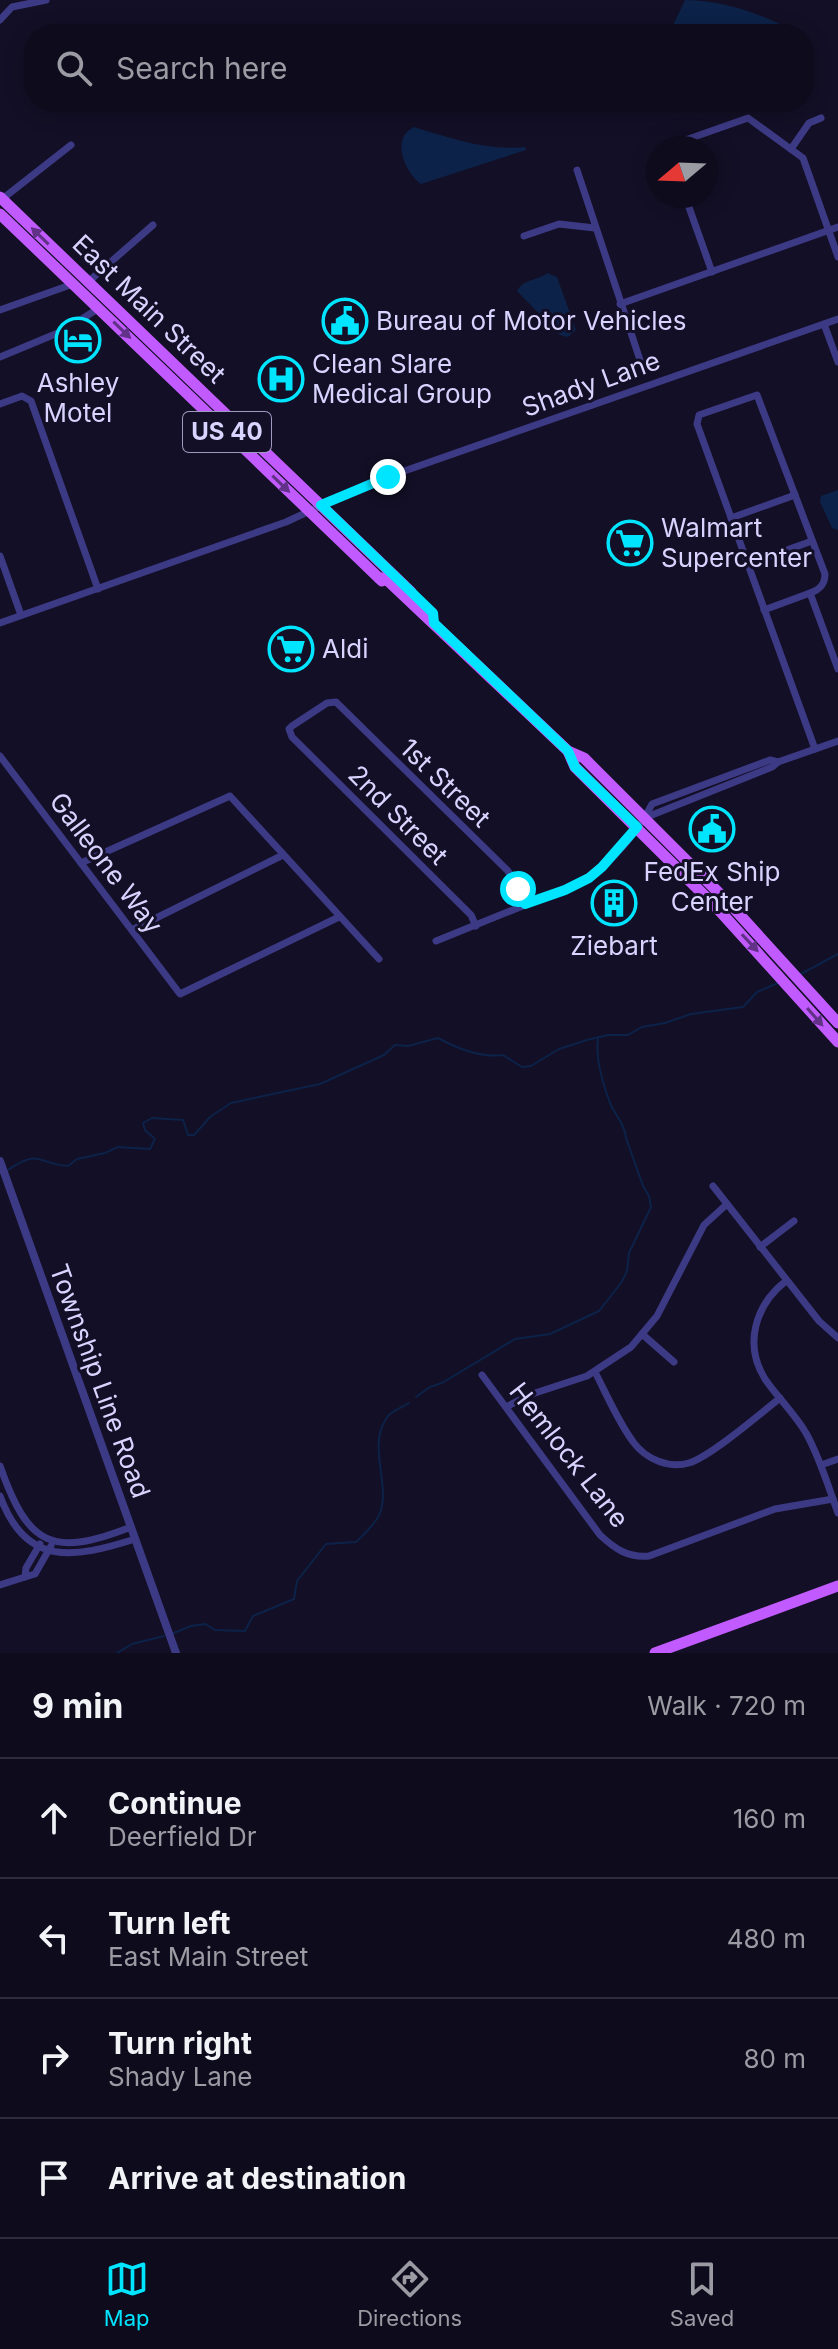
<!DOCTYPE html>
<meta charset="utf-8">
<style>
body{margin:0;font-family:Inter,sans-serif;background:#171425;color:#f1f3f6}
.compass{position:absolute;left:646px;top:136px;width:72px;height:72px;border-radius:50%;background:#0e0b1c;box-shadow:0 4px 20px #0003;rotate:251deg}
.stop{position:absolute;width:24px;height:24px;margin:-18px;border:6px solid #00e5ff;border-radius:50%;background:#fff}
.stop.end{background:#00e5ff;border-color:#fff;box-shadow:0 2px 8px #0008}
.list{margin:0;padding:0;list-style:none}
h2{display:flex;justify-content:space-between;align-items:center;height:104px;margin:0;padding:0 32px;font-size:34px}
h2 small{font-size:26px;font-weight:400;color:#9b9ba3}
.list li{display:grid;grid-template-columns:52px 1fr auto;gap:24px;align-items:center;box-sizing:border-box;height:120px;padding:0 32px;border-top:2px solid #2e2b3b}
.list b{display:block;font-size:30px;white-space:nowrap}
.list p{margin:0;font-size:26px;white-space:nowrap;color:#9b9ba3}
.list em{font-size:26px;font-style:normal;color:#9b9ba3}
.icon{flex:none;width:44px;height:44px;fill:none;stroke:currentColor;stroke-width:2;stroke-linecap:round;stroke-linejoin:round}
.map{position:relative;flex:none;width:838px;height:1653px;overflow:hidden}
.search{position:absolute;background:#0e0b1c;box-shadow:0 4px 20px #0003;left:24px;right:24px;top:24px;height:88px;display:flex;align-items:center;gap:20px;box-sizing:border-box;padding:0 28px;border-radius:32px;color:#9b9ba3;font-size:30px}
.sheet{height:584px;background:#0e0b1c}
nav{display:flex;justify-content:space-around;align-items:center;box-sizing:border-box;height:112px;border-top:2px solid #2e2b3b;background:#0e0b1c;font-size:22px;color:#9b9ba3}
nav a{display:grid;justify-items:center;gap:4px}
nav .on{color:#00e5ff}
.map>svg:first-child{display:block}
</style>
<div class="map">
<svg width="838" height="1653" viewBox="0 0 838 1653">
<rect width="100%" height="100%" fill="#130f26"/>
<g fill="#0c2248">
<path d="M685 0C723 0 766 15 799 34H669Z"/>
<path d="M414 127C451 138 486 151 525 147L526 150 421 184C405 173 390 138 414 127Z"/>
<path d="M547 273 557 277 576 330 568 337 560 335 517 291C524 278 538 281 547 273Z"/>
<polygon points="838,490 838,530 832,528 820,502 821,496"/>
</g>
<g fill="none" stroke-linecap="round" stroke-linejoin="round">
<g stroke="#0c2248" stroke-width="2">
<polyline points="799,975 838,954"/>
<path d="M8 1170C40 1148 37 1164 68 1166L77 1159 105 1153 118 1147 150 1149 155 1139 145 1130 143 1123 152 1118 183 1120 188 1135H194L210 1117 231 1103 320 1084 384 1055 395 1045 408 1046 438 1038C458 1049 480 1058 503 1055L522 1067 531 1066 559 1049 587 1040 608 1035H628L642 1027 665 1023 691 1014 743 1007 757 992 778 983"/>
<path d="M416 1397 430 1387 442 1383 515 1339 550 1334 599 1311 621 1283 627 1271 629 1253 651 1207 649 1196 643 1186 626 1138C625 1124 615 1115 610 1103 603 1084 595 1059 598 1039"/>
<path d="M171 1634 191 1626 205 1624 215 1630 245 1631 253 1616 294 1599 297 1581 326 1544 356 1542C364 1534 376 1524 380 1513 391 1483 366 1445 388 1416 393 1410 403 1407 409 1403"/>
<polyline points="117,1653 132,1644 164,1636"/>
</g>
<g stroke="#3d3a85" stroke-width="7">
<polyline points="0,20 12,7 46,0"/>
<polyline points="671,148 677,143 748,118 803,158 838,257"/>
<polyline points="791,149 809,123 821,118"/>
<polyline points="577,170 643,369"/>
<polyline points="685,196 712,272"/>
<polyline points="1,200 71,145"/>
<polyline points="524,236 559,224 595,228"/>
<polyline points="88,282 153,225"/>
<polyline points="620,304 838,227"/>
<polyline points="0,310 73,284"/>
<polyline points="824,324 838,362"/>
<polyline points="0,357 65,330 99,308"/>
<polyline points="0,404 22,396 31,401 98,589"/>
<polyline points="731,518 795,495"/>
<polyline points="0,556 21,615"/>
<polyline points="748,564 812,541"/>
<polyline points="764,610 810,593"/>
<polyline points="0,623 286,522 370,483 838,319"/>
<path d="M815 749 697 424 699 415 757 395 825 574C825 585 819 590 810 593L838 669"/>
<polyline points="0,756 180,994 339,917"/>
<polyline points="647,817 772,767 778,762 838,741"/>
<polyline points="81,863 230,796 379,959"/>
<polyline points="476,926 471,915 292,737 289,729 292,726 327,703 336,702 508,871 525,904"/>
<polyline points="132,930 283,855"/>
<path d="M436 941 582 882C610 864 638 833 652 804L770 760 778 762"/>
<polyline points="713,1186 819,1321 838,1338"/>
<polyline points="760,1247 794,1221"/>
<path d="M786 1281C756 1304 743 1344 765 1379 778 1398 794 1413 806 1433 820 1458 828 1486 838 1513"/>
<polyline points="642,1334 674,1362"/>
<path d="M595 1372C607 1395 618 1422 634 1443 646 1459 669 1469 689 1463 711 1456 760 1414 780 1398"/>
<path d="M482 1375 600 1535C615 1549 628 1558 649 1556L775 1509 833 1499"/>
<polyline points="506,1407 529,1395 587,1376 631,1347 657,1316 704,1225 727,1204"/>
<polyline points="821,1465 838,1459"/>
<path d="M0 1466C28 1546 52 1558 131 1527"/>
<path d="M0 1496C26 1568 75 1558 135 1539"/>
<polyline points="40,1544 26,1568 25,1577 35,1574 51,1546"/>
<polyline points="0,1585 25,1577"/>
</g>
<polyline stroke="#3d3a85" stroke-width="8" points="0,1161 176,1653"/>
<g stroke="#c25bff" stroke-width="11">
<polyline points="0,197 411,592"/>
<polyline points="0,214 382,581"/>
<polyline points="379,578 385,578 568,751 584,758 729,903 838,1023"/>
<polyline points="568,751 575,767 717,908 838,1042"/>
<polyline points="655,1653 838,1586"/>
</g>
</g>
<defs><path id="oneway-solid" d="M-6-.8H1V-3.2L6.5 0L1 3.2V.8H-6Z" transform="scale(2)"/></defs>
<g fill="#623188">
<use href="#oneway-solid" transform="translate(40 236) rotate(-136)"/>
<use href="#oneway-solid" transform="translate(122 330) rotate(44)"/>
<use href="#oneway-solid" transform="translate(281 484) rotate(44)"/>
<use href="#oneway-solid" transform="translate(750 943) rotate(47)"/>
<use href="#oneway-solid" transform="translate(815 1017) rotate(49)"/>
</g>
<g fill="none" stroke-linecap="round" stroke-linejoin="round">
<polyline stroke="#00e5ff" stroke-width="10" points="388,477 321,505 433,613 434,623 568,751 575,767 637,827 602,867 589,878 565,890 525,904 518,889"/>
</g>
<defs>
<g id="civic-ring" transform="scale(2.3)"><circle r="9.5" fill="#130f26" stroke="#00e5ff" stroke-width="1.5"/><path d="M-.6-6.5H3V-4.5H.6V-3L4-1V1h2V6H-6V1h2V-1L-.6-3ZM-1.2 2.5V6h2.4V2.5Z" fill="#00e5ff"/></g>
<g id="hotel-ring" transform="scale(2.3)"><circle r="9.5" fill="#130f26" stroke="#00e5ff" stroke-width="1.5"/><path d="M-6-4.5h1.5V1H6V5H4.5V3h-9V5H-6ZM-4 0a1.8 1.8 0 1 1 3.6 0ZM.5 0V-2.5h3Q6-2.5 6 0Z" fill="#00e5ff"/></g>
<g id="hospital-ring" transform="scale(2.3)"><circle r="9.5" fill="#130f26" stroke="#00e5ff" stroke-width="1.5"/><path d="M-5-5h3v3.5h4V-5h3V5h-3V1.5h-4V5h-3Z" fill="#00e5ff"/></g>
<g id="supermarket-ring" transform="scale(2.3)"><circle r="9.5" fill="#130f26" stroke="#00e5ff" stroke-width="1.5"/><path d="M-6-5.5h2.5l.6 2H6L4.5 2H-2.5L-4.4-4H-6ZM-1.5 3.2a1.3 1.3 0 1 0 .1 0ZM3 3.2a1.3 1.3 0 1 0 .1 0Z" fill="#00e5ff"/></g>
<g id="building-ring" transform="scale(2.3)"><circle r="9.5" fill="#130f26" stroke="#00e5ff" stroke-width="1.5"/><path d="M-4-6H4V6H1V3H-1V6H-4ZM-2.5-4.3h1.7v1.8h-1.7ZM.8-4.3h1.7v1.8H.8ZM-2.5-1h1.7V.8h-1.7ZM.8-1h1.7V.8H.8Z" fill="#00e5ff"/></g>
</defs>
<g fill-rule="evenodd">
<use href="#civic-ring" x="345" y="321"/>
<use href="#hotel-ring" x="78" y="340"/>
<use href="#hospital-ring" x="281" y="379"/>
<use href="#supermarket-ring" x="630" y="543"/>
<use href="#supermarket-ring" x="291" y="649"/>
<use href="#civic-ring" x="712" y="829"/>
<use href="#building-ring" x="614" y="903"/>
</g>
<g text-anchor="middle" stroke-width="6" stroke-linejoin="round" paint-order="stroke">
<rect fill="#130f26" stroke="#9e99be" stroke-width="2" x="183" y="412" width="88" height="40" rx="6"/>
<g font-size="24" font-weight="bold" fill="#d9d4ff">
<text x="227" y="440">US 40</text>
</g>
<g font-size="26" fill="#d9d4ff" stroke="#130f26">
<text transform="translate(149 309) rotate(44)" y="9">East Main Street</text>
<text transform="translate(591 384) rotate(-20)" y="9">Shady Lane</text>
<text transform="translate(445 783) rotate(44)" y="9">1st Street</text>
<text transform="translate(398 815) rotate(45)" y="9">2nd Street</text>
<text transform="translate(106 863) rotate(53)" y="9">Galleone Way</text>
<text transform="translate(100 1381) rotate(70)" y="9">Township Line Road</text>
<text transform="translate(569 1455) rotate(52)" y="9">Hemlock Lane</text>
</g>
<g font-size="26" fill="#d9d4ff" stroke="#130f26" text-anchor="start">
<text x="376" y="330">Bureau of Motor Vehicles</text>
<text x="312" y="373">Clean Slare<tspan x="312" dy="30">Medical Group</tspan></text>
<text x="78" y="392" text-anchor="middle">Ashley<tspan x="78" dy="30">Motel</tspan></text>
<text x="661" y="537">Walmart<tspan x="661" dy="30">Supercenter</tspan></text>
<text x="322" y="658">Aldi</text>
<text x="712" y="881" text-anchor="middle">FedEx Ship<tspan x="712" dy="30">Center</tspan></text>
<text x="614" y="955" text-anchor="middle">Ziebart</text>
</g>
</g>
</svg>
<svg class="compass" viewBox="-18 -18 36 36"><path d="M0-13l5 13h-10z" fill="#e53935"/><path d="M0 13l5-13h-10z" fill="#9b9ba3"/></svg>
<div class="stop" style="left:518px;top:889px"></div>
<div class="stop end" style="left:388px;top:477px"></div>
<div class="search"><svg class="icon" aria-label="search" viewBox="0 0 24 24"><circle cx="10" cy="10" r="6"/><path d="M15 15l6 6"/></svg>Search here</div>
</div>
<section class="sheet">
<h2>9 min<small>Walk · 720 m</small></h2>
<ul class="list">
<li><svg class="icon" aria-label="ahead" viewBox="0 0 24 24"><path d="M12 20V5M6 11l6-6 6 6"/></svg><div><b>Continue</b><p>Deerfield Dr</p></div><em>160 m</em></li>
<li><svg class="icon" aria-label="left" viewBox="0 0 24 24"><path d="M17 20v-9H6M10 6l-5 5 5 5"/></svg><div><b>Turn left</b><p>East Main Street</p></div><em>480 m</em></li>
<li><svg class="icon" aria-label="right" viewBox="0 0 24 24"><path d="M7 20v-9h11M14 6l5 5-5 5"/></svg><div><b>Turn right</b><p>Shady Lane</p></div><em>80 m</em></li>
<li><svg class="icon" aria-label="arrive" viewBox="0 0 24 24"><path d="M6 21V4h12l-3 4 3 4H6"/></svg><div><b>Arrive at destination</b></div></li>
</ul>
</section>
<nav>
<a class="on"><svg class="icon" aria-label="map" viewBox="0 0 24 24"><path d="M3 6l6-2 6 2 6-2v14l-6 2-6-2-6 2zM9 4v14M15 6v14"/></svg>Map</a>
<a><svg class="icon" aria-label="directions" viewBox="0 0 24 24"><path d="M12 3l9 9-9 9-9-9zM9 14v-3h6M13 9l2 2-2 2"/></svg>Directions</a>
<a><svg class="icon" aria-label="saved" viewBox="0 0 24 24"><path d="M7 4h10v16l-5-4-5 4z"/></svg>Saved</a>
</nav>
